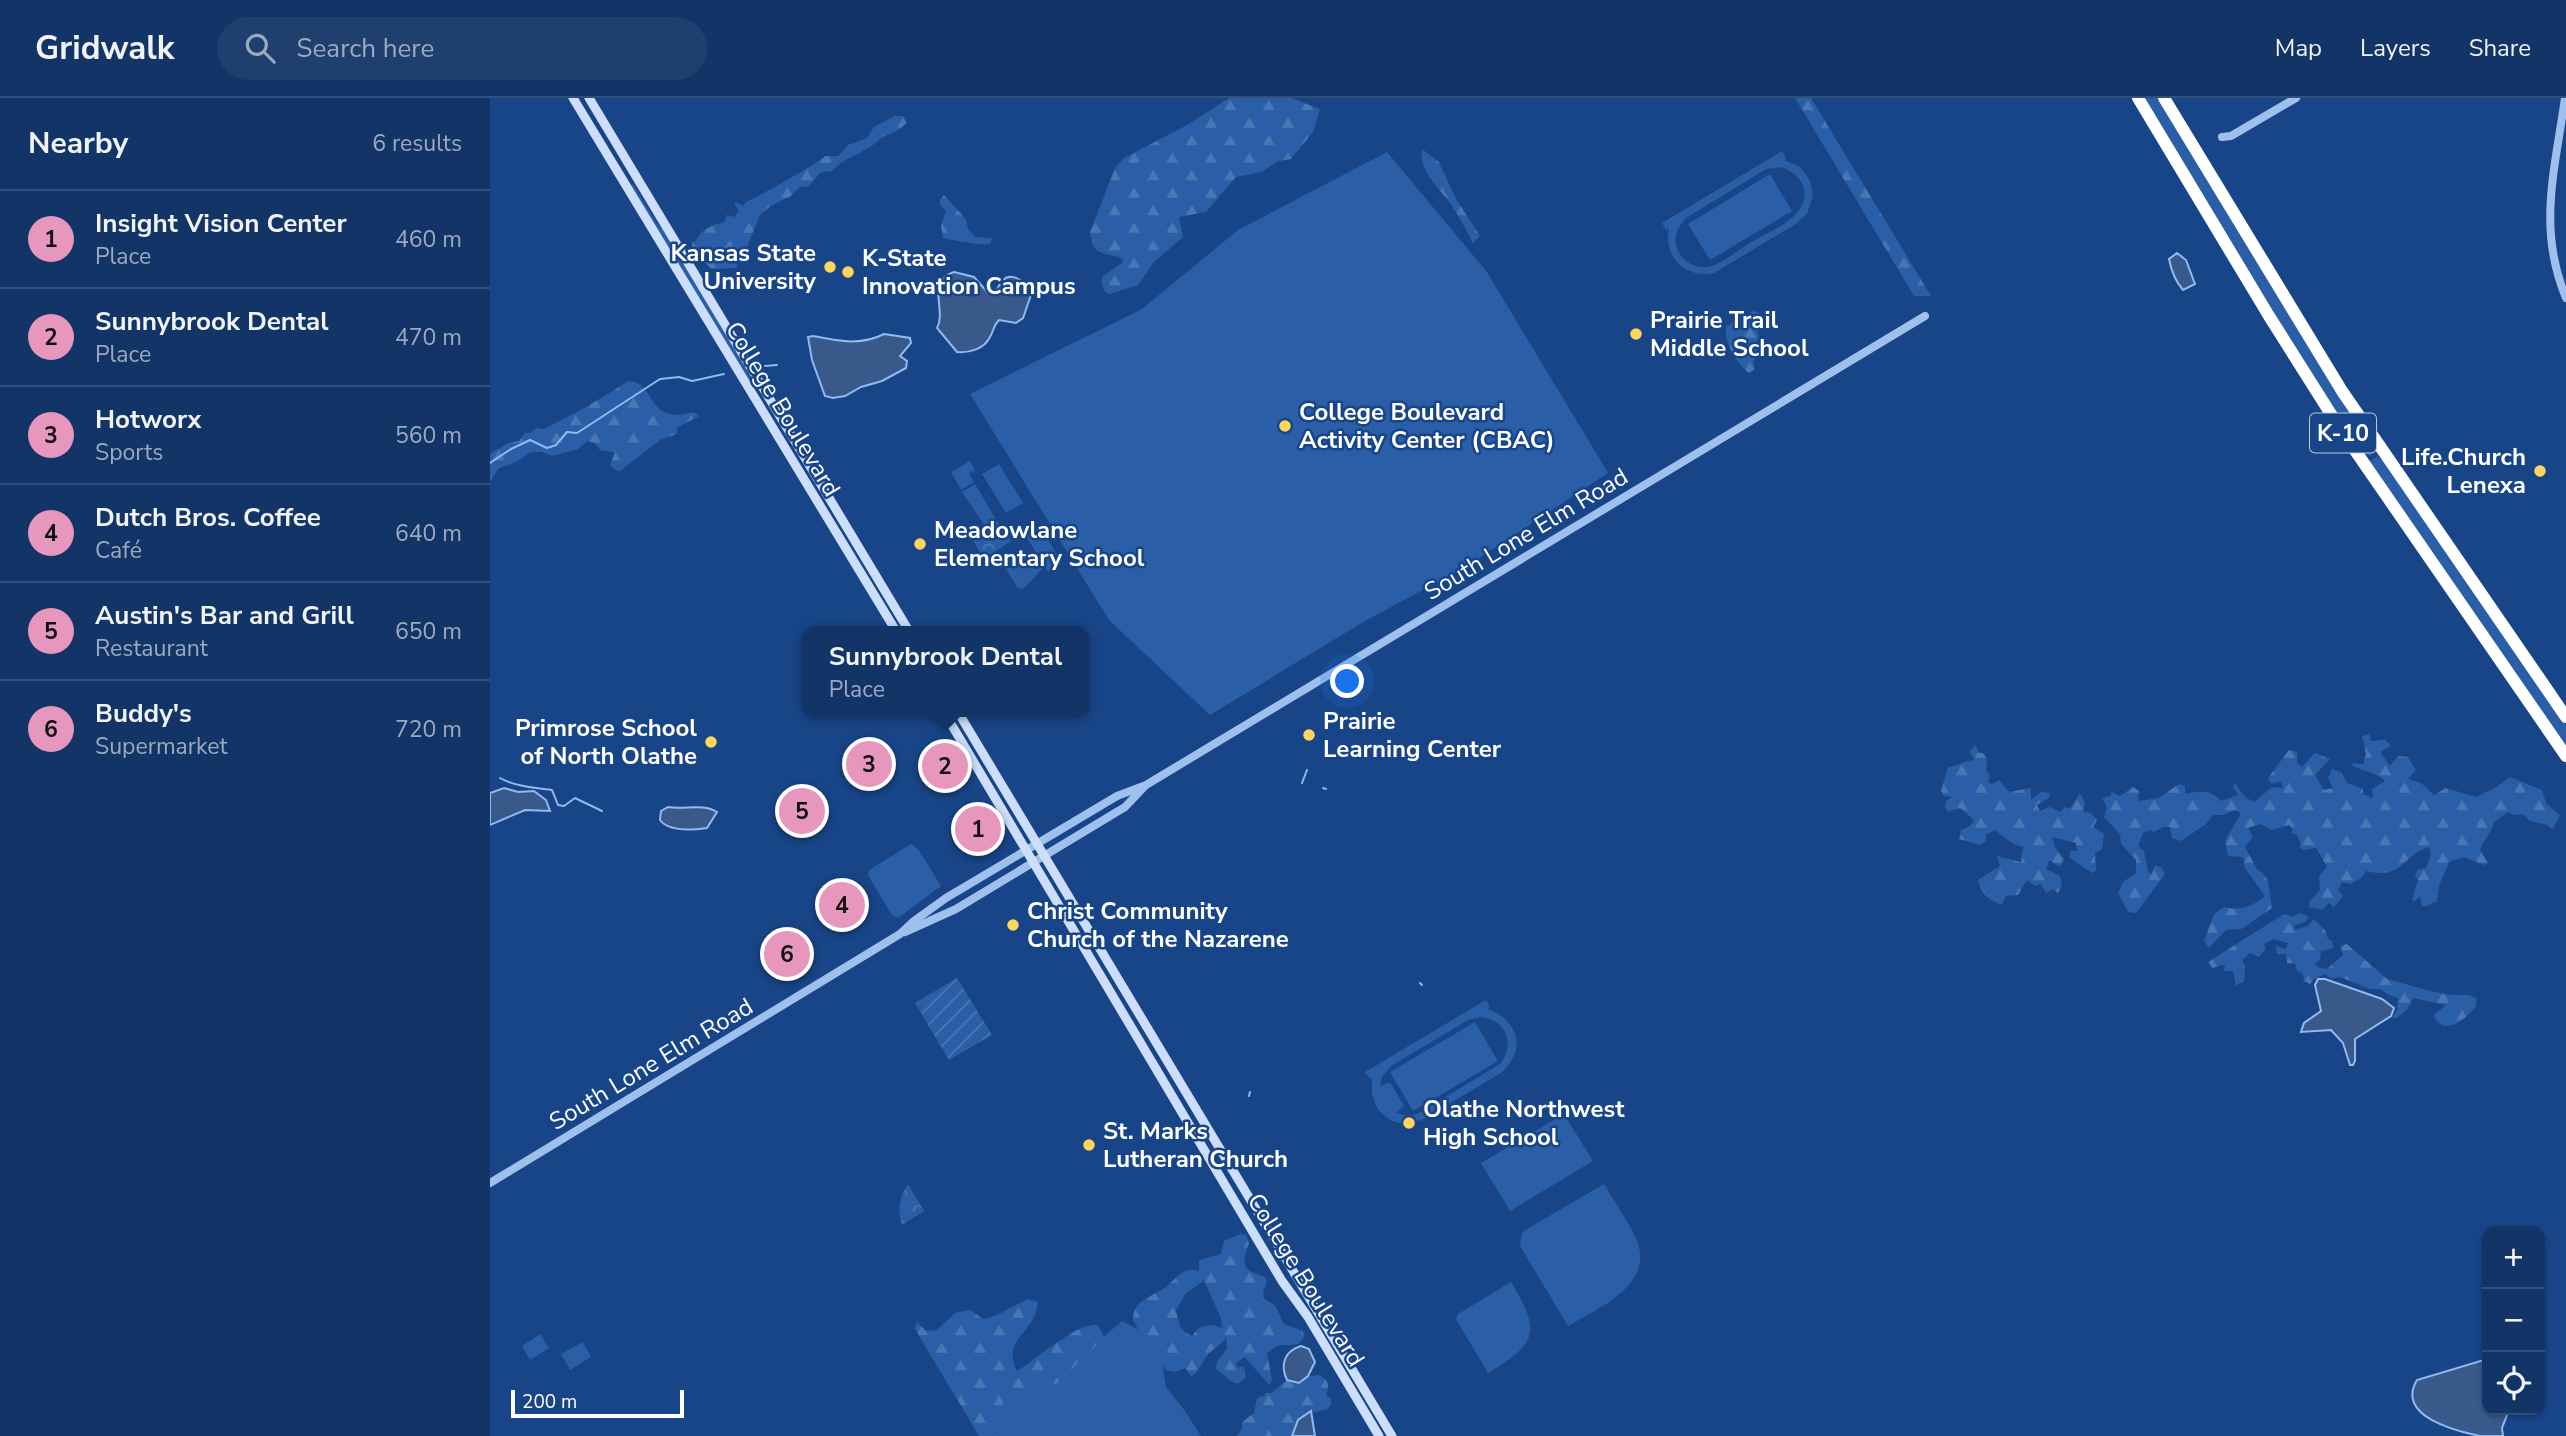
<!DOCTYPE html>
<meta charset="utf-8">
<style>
body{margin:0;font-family:"Nunito Sans",sans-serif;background:#1f3f6f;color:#f1f3f6}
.controls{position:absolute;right:21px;bottom:21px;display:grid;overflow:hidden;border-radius:14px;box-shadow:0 2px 5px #0004}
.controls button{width:63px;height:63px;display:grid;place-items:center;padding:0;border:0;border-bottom:2px solid #314f7a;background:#123466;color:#f1f3f6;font:35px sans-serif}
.scale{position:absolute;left:21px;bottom:18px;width:173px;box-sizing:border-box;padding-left:7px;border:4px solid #fff;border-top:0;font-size:19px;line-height:24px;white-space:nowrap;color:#fff;-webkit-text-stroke:5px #184588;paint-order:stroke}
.you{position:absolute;left:858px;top:584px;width:24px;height:24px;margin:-18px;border:5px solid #fff;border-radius:50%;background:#1a73e8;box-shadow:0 0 0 10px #1a73e833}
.badge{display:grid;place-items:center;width:46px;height:46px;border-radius:50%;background:#e797bd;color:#111;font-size:23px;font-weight:700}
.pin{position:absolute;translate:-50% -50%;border:4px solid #fff;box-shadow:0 2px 7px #0006}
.popup{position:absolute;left:312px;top:528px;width:287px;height:91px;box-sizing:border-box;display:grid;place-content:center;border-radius:14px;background:#123466;filter:drop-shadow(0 2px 5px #0005);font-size:23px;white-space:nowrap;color:#9caabf}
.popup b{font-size:26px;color:#f1f3f6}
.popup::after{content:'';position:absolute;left:50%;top:100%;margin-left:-14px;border:14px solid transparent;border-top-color:#123466}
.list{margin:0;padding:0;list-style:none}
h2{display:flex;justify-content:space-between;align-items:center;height:91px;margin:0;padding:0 28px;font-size:30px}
h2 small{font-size:23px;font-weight:400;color:#9caabf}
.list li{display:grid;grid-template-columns:46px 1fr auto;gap:21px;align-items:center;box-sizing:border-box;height:98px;padding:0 28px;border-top:2px solid #314f7a}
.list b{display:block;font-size:26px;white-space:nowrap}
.list p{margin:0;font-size:23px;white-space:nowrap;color:#9caabf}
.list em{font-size:23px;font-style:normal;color:#9caabf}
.icon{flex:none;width:38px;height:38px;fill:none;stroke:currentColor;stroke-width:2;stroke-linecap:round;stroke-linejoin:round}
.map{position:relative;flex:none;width:2076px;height:1338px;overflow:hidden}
header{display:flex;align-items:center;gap:42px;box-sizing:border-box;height:98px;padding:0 35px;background:#123466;border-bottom:2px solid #314f7a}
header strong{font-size:33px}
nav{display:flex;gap:38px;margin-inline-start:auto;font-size:24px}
.search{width:490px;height:63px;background:#1f3f6f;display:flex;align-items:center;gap:18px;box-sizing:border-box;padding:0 24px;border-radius:38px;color:#9caabf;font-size:26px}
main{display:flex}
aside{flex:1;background:#123466}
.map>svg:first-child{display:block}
</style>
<header>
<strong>Gridwalk</strong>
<div class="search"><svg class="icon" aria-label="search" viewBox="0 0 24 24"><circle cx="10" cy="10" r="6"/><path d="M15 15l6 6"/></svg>Search here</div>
<nav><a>Map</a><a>Layers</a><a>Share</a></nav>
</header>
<main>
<aside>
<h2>Nearby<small>6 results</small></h2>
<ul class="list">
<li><span class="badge">1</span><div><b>Insight Vision Center</b><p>Place</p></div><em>460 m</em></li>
<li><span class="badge">2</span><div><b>Sunnybrook Dental</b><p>Place</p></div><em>470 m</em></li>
<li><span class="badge">3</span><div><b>Hotworx</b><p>Sports</p></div><em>560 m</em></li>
<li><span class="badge">4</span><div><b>Dutch Bros. Coffee</b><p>Café</p></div><em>640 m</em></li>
<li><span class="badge">5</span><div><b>Austin's Bar and Grill</b><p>Restaurant</p></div><em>650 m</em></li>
<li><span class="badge">6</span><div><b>Buddy's</b><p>Supermarket</p></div><em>720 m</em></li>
</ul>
</aside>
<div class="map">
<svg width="2076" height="1338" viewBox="0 0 2076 1338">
<defs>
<pattern id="forest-firs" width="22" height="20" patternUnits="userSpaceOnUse" patternTransform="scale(1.75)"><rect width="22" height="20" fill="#2a5ea6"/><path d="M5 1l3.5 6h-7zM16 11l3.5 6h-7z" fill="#4a76b3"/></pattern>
<pattern id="park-crowns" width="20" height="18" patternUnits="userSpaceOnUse" patternTransform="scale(1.75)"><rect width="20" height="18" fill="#2a5ea6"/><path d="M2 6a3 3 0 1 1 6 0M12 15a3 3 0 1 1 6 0" fill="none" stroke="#4a76b3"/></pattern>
<pattern id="garden-furrows" width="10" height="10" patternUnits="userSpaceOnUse" patternTransform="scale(1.75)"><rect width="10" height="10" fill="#2a5ea6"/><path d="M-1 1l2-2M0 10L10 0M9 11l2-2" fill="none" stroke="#4a76b3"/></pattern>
</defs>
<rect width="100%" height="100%" fill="#184588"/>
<g fill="#2a5ea6" fill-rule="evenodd">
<polygon points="1654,0 1669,0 1885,351 1881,358 1874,356 1795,234"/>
<path d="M1292 53 1296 60 1294 62 1310 69 1320 82 1323 98 1317 116 1306 126 1224 175C1195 181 1173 159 1179 130L1176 132 1172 125ZM1291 69C1302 73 1311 79 1314 91 1320 119 1279 133 1260 145 1248 152 1231 167 1217 169 1204 170 1191 163 1187 150 1183 138 1188 129 1196 120L1276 71Z"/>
<polygon points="897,54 997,174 1118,375 979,467 875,523 720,617 619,522 480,296 652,211 748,132"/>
<polygon points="1280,76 1302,113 1220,162 1198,126"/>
<polygon points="143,86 166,124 177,136 269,293 259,283 141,87"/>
<polygon points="1887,358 1893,363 2076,627 2076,649 1881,367 1880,363"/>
<polygon points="480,363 485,372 479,376 484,384 471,392 461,374"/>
<polygon points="509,366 533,405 516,415 492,376"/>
<polygon points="485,386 505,420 495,428 472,394"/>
<polygon points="550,429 572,465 558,474 536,438"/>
<path d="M527 453C541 453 546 458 554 469L533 491 528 490 511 464Z"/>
<polygon points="421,746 428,751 451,788 408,820 402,817 378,777 379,772"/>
<path d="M996 902 1000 909 998 911C1029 923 1037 952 1011 975L932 1022 912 1026 900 1022 888 1012 882 997V980L880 981 875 974ZM991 919C1016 922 1026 946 1010 966L929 1015 918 1018 906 1015 914 1008 900 984 890 988 892 979 901 968 978 922Z"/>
<polygon points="985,924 1008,963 923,1013 900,974"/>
<polygon points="1074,1016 1103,1063 1020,1113 991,1065"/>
<path d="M1114 1086C1124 1103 1136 1120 1145 1138 1168 1186 1110 1209 1078 1228L1030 1148 1032 1134Z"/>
<path d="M1021 1184C1051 1234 1048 1245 998 1275L966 1221 968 1216Z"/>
<polygon points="632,1223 649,1232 662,1250 672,1264 676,1289 695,1313 711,1338 496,1338 500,1310 533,1289 566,1279"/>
<polygon points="50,1236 59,1250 40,1262 32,1248"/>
<polygon points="93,1244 101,1259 80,1272 71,1256"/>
</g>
<g fill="url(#forest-firs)" fill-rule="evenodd">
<path d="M739 0H801L830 11 823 34 801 61 789 63 771 74 746 79 716 114 689 119 693 139 663 165 648 187 620 196 615 194 611 183 613 178 632 165 633 161C615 153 602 160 600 134L625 70 634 60 699 26Z"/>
<polygon points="1305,0 1321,0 1441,198 1424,198"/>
<path d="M405 18H413L417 24C410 33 403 34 393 39 389 41 385 46 380 49 367 57 353 61 342 73L331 74 319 88 310 89 301 98 282 107 270 117 255 154 246 159 247 169 245 170 221 171 202 150V145L206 143C210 131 223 127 234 124L237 117 245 119 249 112 244 106 246 104 253 108 256 104C266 100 332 63 335 58H348L358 47 377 40 384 29Z"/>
<path d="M932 51 949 64 966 101 990 138 983 145C976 132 969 118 960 105 949 90 928 72 932 51Z"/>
<path d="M454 97 476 121 478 131 485 139 502 140 500 146C490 148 464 142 453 140L451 128 456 113 450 107V102Z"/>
<path d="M1262 213 1268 214 1271 220 1266 227 1269 239 1265 246 1268 257 1263 263 1265 271 1259 275C1246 266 1234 244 1236 228L1241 226 1244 221 1255 220Z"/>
<path d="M138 283C167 283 155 329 204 314L209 318 187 330V336L170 342 130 373H127L120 367 125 354 110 352 105 345 97 343 88 351 62 358C38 347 40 359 19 367 15 368 11 369 8 371L0 384V356L18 345 29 343 35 335H40L46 330 54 331C82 317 113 300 138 283Z"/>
<path d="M1879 636 1881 643 1895 642 1901 648 1890 654 1900 668 1908 658 1918 659 1926 672 1918 681 1931 685 1944 697 1956 690 1986 699 2005 690 2020 679 2052 692 2056 705 2070 717 2062 731 2057 727 2040 723 2033 716 2024 717 2018 714C2012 717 2010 721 2004 724 2002 734 1994 741 1990 752L1998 765 1994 767 1974 759 1959 764 1949 788 1947 803 1937 808H1932L1930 799 1925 803 1922 802 1928 782 1925 778 1927 772 1936 770 1941 756 1939 749C1911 758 1913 782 1876 773L1871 780 1860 786 1852 784 1848 792 1853 798 1844 809 1839 805 1832 812 1819 809V804L1830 792 1829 778 1837 769 1826 750 1814 752 1810 750V744L1806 736H1801L1803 731 1799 727 1782 732 1770 726 1758 730 1763 739 1755 749 1767 771 1773 775 1778 783 1782 810 1751 831 1736 832 1719 850 1714 843 1724 816 1734 809C1750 813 1762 809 1775 798L1755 770 1753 759 1738 758 1735 743 1751 715 1745 712 1733 717H1723L1716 726 1691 743 1682 740 1680 729H1673L1664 734 1660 732 1653 735 1648 748 1654 753 1658 774 1661 776 1665 767 1672 770 1675 776 1646 815 1638 814 1628 795 1633 784 1646 775V762L1631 746 1630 736 1614 719 1617 709 1612 700 1620 698 1622 694 1630 698 1643 689 1649 693 1648 703 1669 700 1689 686 1695 688V696C1707 693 1722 691 1731 703L1748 697 1743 689 1744 684 1755 699 1764 704 1782 689 1793 690 1791 683 1781 686 1778 680 1799 652 1807 654V664L1812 669 1825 655 1840 661 1825 677 1834 692 1843 690 1838 680 1842 671 1851 674 1857 685 1873 691V696L1883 700 1882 691 1895 683C1887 674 1874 674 1863 668L1862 665 1873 666 1876 656 1872 638Z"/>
<path d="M1485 647 1489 655H1493L1497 661 1496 672 1500 678 1498 684 1502 686 1509 682 1519 694 1541 690V702L1551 694 1560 695 1559 700 1547 707 1550 713 1560 709 1570 714 1575 709 1580 711 1590 695 1595 705 1593 714 1601 715 1607 722 1603 729 1614 736 1612 751 1605 755 1606 773 1602 775 1580 760V753H1587L1586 745 1562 739 1565 749 1574 761 1570 769 1559 762 1556 771 1570 778 1572 788 1568 795 1563 791 1556 795 1551 786 1545 788 1537 782 1528 797 1516 798 1512 807C1498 801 1492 797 1488 782L1510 768 1507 758 1531 764 1533 749 1523 746 1505 732 1496 737V743L1490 747 1469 741 1471 732 1480 728 1484 722 1470 710 1458 714 1455 709 1456 703 1462 699 1454 698 1451 693 1458 669C1468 668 1474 663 1484 662L1480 653Z"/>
<path d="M1809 815 1819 819 1815 824 1805 827 1804 832 1817 828 1824 821 1835 832 1838 841 1842 843 1843 850 1831 853 1830 862 1824 866 1829 870 1837 871 1853 857 1850 848 1857 846 1897 881 1944 894 1961 897H1979L1986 900V908C1977 921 1952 940 1944 917L1956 907 1923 900C1920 909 1915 914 1907 920H1902L1907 912 1908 900 1899 897 1890 891H1880L1850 879 1841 881 1836 876 1824 881 1820 886 1814 883 1813 876 1807 873 1805 866 1797 865 1796 856H1787L1786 848 1796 851 1798 845 1783 841 1774 846 1775 852 1769 859 1760 855 1752 862 1755 868 1754 884 1746 887 1743 873H1734L1735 868 1733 867 1722 870 1718 864 1794 816 1802 819Z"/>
<path d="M751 1136 756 1137 759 1145C751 1167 752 1172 775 1179L777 1184 773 1194 774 1201 785 1207 794 1226 813 1233 814 1240 808 1246C792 1249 794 1242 777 1255L782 1282 779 1287 755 1259 746 1265 748 1270 754 1268 756 1279 748 1286 742 1284 726 1271 727 1263 737 1251 736 1238 734 1243 719 1255 705 1276 701 1278 695 1270 684 1274 676 1272C671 1264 643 1226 643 1221 644 1200 664 1199 677 1188 688 1179 693 1168 709 1173V1162L731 1156 734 1143ZM714 1183 731 1220 732 1230C720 1225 710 1226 702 1238 689 1233 689 1224 686 1212L696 1195Z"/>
<path d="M538 1201 548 1204C547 1209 546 1216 543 1221 532 1240 514 1247 527 1273 547 1261 585 1225 607 1227L613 1236V1241L566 1286 536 1291 514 1303 501 1327 507 1338H489L425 1231 427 1224 436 1233 447 1232 465 1215 480 1212 493 1221C510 1218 522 1208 538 1201Z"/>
<path d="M829 1277C840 1283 839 1287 836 1297L841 1301V1307L837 1312C819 1313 806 1320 802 1338H747L752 1331V1324L764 1315 767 1300 774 1298 776 1295H781L797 1282 809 1285 818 1278Z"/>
</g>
<g fill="url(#park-crowns)">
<polygon points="505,420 521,443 494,461 480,437"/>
<path d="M418 1086 434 1113 412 1127C407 1112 409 1099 418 1086Z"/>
</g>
<polygon fill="url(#garden-furrows)" points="467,880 502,937 459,962 425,905"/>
<g fill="#38598a" stroke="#91baf0" stroke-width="2">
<path d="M1687 155 1696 162 1705 186 1693 192C1686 184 1681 171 1679 161Z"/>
<path d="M464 174 484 179 498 195 507 192C516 169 531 180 542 194L533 220 526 225 509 222C503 228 504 232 500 239 494 251 480 255 467 254L447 230C457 212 435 183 464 174Z"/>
<path d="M394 236 420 240 421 245 410 258 417 263 416 270 392 283 371 289 355 298 343 300 335 298 322 262 318 239 323 238C348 243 371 248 394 236Z"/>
<polygon points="14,690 28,694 44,693 56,702 60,713 35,712 0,727 0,695"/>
<path d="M178 709C194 712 213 705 227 714L217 730C203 732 179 734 170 722L171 713Z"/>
<polygon points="1828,881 1835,881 1892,901 1904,910 1901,918 1865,941 1865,963 1863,967 1860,967 1853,945 1841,932 1811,934 1814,925 1831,913 1825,887"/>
<path d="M811 1248 819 1251 825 1264 818 1278 809 1285 797 1282C790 1267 794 1253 811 1248Z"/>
<path d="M1997 1261V1312H2019L2012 1330 2013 1338C2006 1338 1997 1338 1990 1338 1966 1333 1905 1318 1927 1282Z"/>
<polygon points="821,1313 825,1338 802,1338 808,1322"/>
</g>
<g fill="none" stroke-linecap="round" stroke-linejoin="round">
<g stroke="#91baf0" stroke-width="2">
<polyline points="275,268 287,267"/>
<polyline points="0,365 21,351 40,342 57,350 66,347 77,334 87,335 170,281 189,279 202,283 234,276"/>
<path d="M10 680C24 688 44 690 62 692L68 707 74 708 85 700 112 713"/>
<polyline points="812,685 817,672"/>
<polyline points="833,690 836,691"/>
<polyline points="930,885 932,887"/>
<polyline points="759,998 760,994"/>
</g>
<g stroke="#9fc0ed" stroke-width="8">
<path d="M2075 0C2065 72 2047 130 2076 200"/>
<polyline points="1732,39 1741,38 1806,0"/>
<polyline points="415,834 466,811 635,709 654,689"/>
<polyline points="0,1085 410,836 424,823 456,800 627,698 656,687 1435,218"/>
</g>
<g stroke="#ccdef9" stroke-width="9">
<polyline points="83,0 406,533"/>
<polyline points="99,0 419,533"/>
<polyline points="454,614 792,1183 818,1219 889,1338"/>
<polyline points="468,614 902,1338"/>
</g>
<g stroke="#fff" stroke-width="12">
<polyline points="1648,0 1779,218 1851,332 2076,658"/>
<polyline points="1674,0 1852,293 2076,619"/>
</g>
</g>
<g fill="#ffd55b" stroke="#184588" stroke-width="2.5">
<circle cx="340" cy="169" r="7"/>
<circle cx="358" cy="174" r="7"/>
<circle cx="1146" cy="236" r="7"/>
<circle cx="795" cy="328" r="7"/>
<circle cx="2050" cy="373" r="7"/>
<circle cx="430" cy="446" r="7"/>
<circle cx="819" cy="637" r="7"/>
<circle cx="221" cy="644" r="7"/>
<circle cx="523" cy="827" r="7"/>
<circle cx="919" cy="1025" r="7"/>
<circle cx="599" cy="1047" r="7"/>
</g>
<g text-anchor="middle" stroke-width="5" stroke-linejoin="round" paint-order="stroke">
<rect fill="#184588" stroke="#bac7db" stroke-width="2" x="1820" y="315.5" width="66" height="39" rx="5"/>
<g font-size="23" font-weight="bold" fill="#fff">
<text x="1853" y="343">K-10</text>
</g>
<g font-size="24" font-weight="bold" fill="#fff" stroke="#184588" text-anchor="start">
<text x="326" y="163" text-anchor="end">Kansas State<tspan x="326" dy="28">University</tspan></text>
<text x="372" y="168">K-State<tspan x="372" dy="28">Innovation Campus</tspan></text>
<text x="1160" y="230">Prairie Trail<tspan x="1160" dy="28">Middle School</tspan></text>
<text x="809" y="322">College Boulevard<tspan x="809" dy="28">Activity Center (CBAC)</tspan></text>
<text x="2036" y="367" text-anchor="end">Life.Church<tspan x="2036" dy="28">Lenexa</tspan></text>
<text x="444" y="440">Meadowlane<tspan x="444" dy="28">Elementary School</tspan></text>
<text x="833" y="631">Prairie<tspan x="833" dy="28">Learning Center</tspan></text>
<text x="207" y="638" text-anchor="end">Primrose School<tspan x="207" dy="28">of North Olathe</tspan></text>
<text x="537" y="821">Christ Community<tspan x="537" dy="28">Church of the Nazarene</tspan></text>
<text x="933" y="1019">Olathe Northwest<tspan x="933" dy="28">High School</tspan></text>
<text x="613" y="1041">St. Marks<tspan x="613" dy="28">Lutheran Church</tspan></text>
</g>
<g font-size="24" fill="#fff" stroke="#184588">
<text transform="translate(293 311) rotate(59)" y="8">College Boulevard</text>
<text transform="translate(1036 436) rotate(-31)" y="8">South Lone Elm Road</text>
<text transform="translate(161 966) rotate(-31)" y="8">South Lone Elm Road</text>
<text transform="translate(816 1182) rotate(58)" y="8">College Boulevard</text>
</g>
</g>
</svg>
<div class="controls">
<button>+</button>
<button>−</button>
<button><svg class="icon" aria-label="locate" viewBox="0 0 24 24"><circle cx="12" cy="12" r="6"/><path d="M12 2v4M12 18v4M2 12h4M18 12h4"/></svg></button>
</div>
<div class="scale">200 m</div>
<div class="you"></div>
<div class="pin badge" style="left:488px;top:731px">1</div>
<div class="pin badge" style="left:455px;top:668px">2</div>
<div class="popup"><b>Sunnybrook Dental</b>Place</div>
<div class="pin badge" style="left:379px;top:666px">3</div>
<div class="pin badge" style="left:352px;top:807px">4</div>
<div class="pin badge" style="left:312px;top:713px">5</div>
<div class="pin badge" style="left:297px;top:856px">6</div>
</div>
</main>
